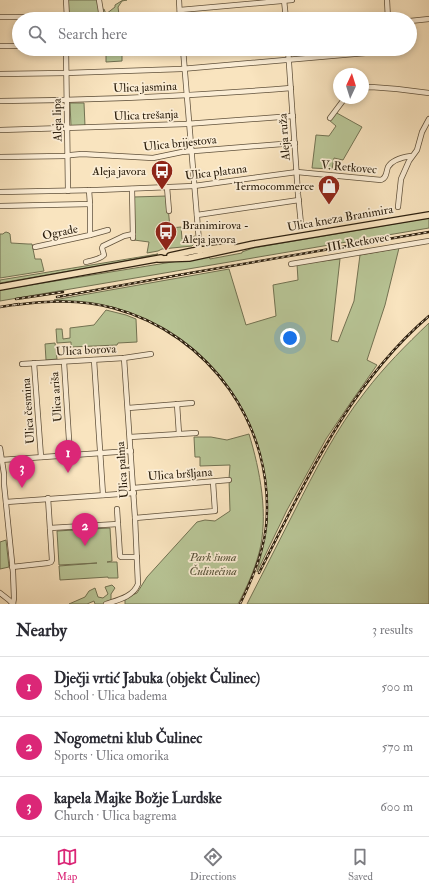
<!DOCTYPE html>
<meta charset="utf-8">
<style>
body{margin:0;font-family:"IM FELL Double Pica",serif;background:#f7f7f7;color:#2b2b33}
.compass{position:absolute;left:333px;top:68px;width:36px;height:36px;border-radius:50%;background:#fff;box-shadow:0 2px 6px #0003;rotate:4deg}
.you{position:absolute;left:290px;top:338px;width:14px;height:14px;margin:-10px;border:3px solid #fff;border-radius:50%;background:#1a73e8;box-shadow:0 0 0 6px #1a73e833}
.badge{display:grid;place-items:center;width:26px;height:26px;border-radius:50%;background:#db2777;color:#fff;font-size:13px;font-weight:700}
.pin{position:absolute;translate:-50% -33px;filter:drop-shadow(0 1px 2px #0008)}
.pin::after{content:'';position:absolute;top:21px;width:14px;height:12px;background:inherit;clip-path:polygon(0 0,100% 0,50% 100%)}
.list{margin:0;padding:0;list-style:none}
h2{display:flex;justify-content:space-between;align-items:center;height:52px;margin:0;padding:0 16px;font-size:17px}
h2 small{font-size:13px;font-weight:400;color:#7c7c81}
.list li{display:grid;grid-template-columns:26px 1fr auto;gap:12px;align-items:center;box-sizing:border-box;height:60px;padding:0 16px;border-top:1px solid #e1e1e2}
.list b{display:block;font-size:15px;white-space:nowrap}
.list p{margin:0;font-size:13px;white-space:nowrap;color:#7c7c81}
.list em{font-size:13px;font-style:normal;color:#7c7c81}
.icon{flex:none;width:22px;height:22px;fill:none;stroke:currentColor;stroke-width:2;stroke-linecap:round;stroke-linejoin:round}
.map{position:relative;flex:none;width:429px;height:604px;overflow:hidden}
.search{position:absolute;background:#fff;box-shadow:0 2px 6px #0003;left:12px;right:12px;top:12px;height:44px;display:flex;align-items:center;gap:10px;box-sizing:border-box;padding:0 14px;border-radius:22px;color:#7c7c81;font-size:15px}
.sheet{height:232px;background:#fff}
nav{display:flex;justify-content:space-around;align-items:center;box-sizing:border-box;height:56px;border-top:1px solid #e1e1e2;background:#fff;font-size:11px;color:#7c7c81}
nav a{display:grid;justify-items:center;gap:2px}
nav .on{color:#db2777}
.map>svg:first-child{display:block}
</style>
<div class="map">
<svg width="429" height="604" viewBox="0 0 429 604">
<rect width="100%" height="100%" fill="#f9e4bf"/>
<filter id="stains"><feTurbulence type="fractalNoise" baseFrequency=".005" numOctaves="4"/><feColorMatrix values="0 0 0 0 .2 0 0 0 0 .09 0 0 0 0 .02 0 0 0 .5 -.17"/></filter>
<radialGradient id="worn" r=".72"><stop offset=".6" stop-color="#630" stop-opacity="0"/><stop offset="1" stop-color="#630" stop-opacity=".3"/></radialGradient>
<g fill="#b8c596" stroke="#727252">
<polygon points="68,0 98,0 99,13 97,19 68,19"/>
<polygon points="123,0 127,0 122,1 118,7 119,15 122,15 122,18 135,17 135,19 99,19 102,10 104,9 106,14 115,7 115,5"/>
<polygon points="106,49 122,49 122,61 106,62"/>
<polygon points="70,103 84,103 85,126 71,126"/>
<polygon points="335,112 362,127 343,160 334,158 332,169 312,168 316,135 329,136 336,126 329,120"/>
<polygon points="167,196 170,228 181,227 182,239 195,236 195,243 192,246 162,249 158,251 147,253 149,242 134,240 133,197"/>
<polygon points="429,218 429,228 0,301 0,290 209,256 210,259 242,253 242,252 253,248"/>
<polygon points="6,232 9,233 10,234 11,243 28,244 32,244 35,259 41,259 44,271 0,278 0,234 3,234 4,233"/>
<path d="M399 248 385 305 367 360 377 365 351 402 326 439 287 510 257 572C261 555 266 538 267 521 272 419 208 330 108 306 90 301 72 301 54 300L229 269 246 325 276 316 273 285 298 280 297 264 340 259 331 340 338 342 354 301 360 255Z"/>
<polygon points="158,254 116,263 0,283 0,280"/>
<polygon points="106,310 126,315 136,319 137,342 118,343 117,345 71,347 71,342 57,343 56,329 62,329 63,339 70,338 70,328 94,325"/>
<path d="M429 323V604H247C263 573 278 543 294 512 315 471 336 429 365 392 384 367 406 345 429 323Z"/>
<polygon points="55,343 57,359 46,360 45,344"/>
<path d="M249 434C260 470 269 516 259 553 254 571 247 587 238 604H125V598L137 593 147 577 197 522 205 520 215 521 230 511 229 479 230 465 200 466V457H195L194 437H211L227 440Z"/>
<polygon points="110,528 112,561 107,562 117,562 118,578 108,578 108,577 60,580 59,566 97,563 59,565 57,531"/>
<polygon points="6,540 9,567 0,569 0,542"/>
<polygon points="112,585 115,588 111,594 111,601 103,604 95,604 94,601 87,604 69,604 85,597 89,591 95,588 98,597 103,598 108,594 105,587"/>
</g>
<g fill="none" stroke-linecap="round" stroke-linejoin="round">
<g stroke="#60513b" stroke-width="6">
<g id="minor">
<polyline points="66,0 67,18"/>
<polyline points="179,0 180,19"/>
<polyline points="284,0 286,19"/>
<polyline points="387,0 388,19"/>
<polyline points="180,10 292,0"/>
<polyline points="0,17 67,17"/>
<polyline points="98,19 101,12 99,0"/>
<polyline points="410,21 429,19"/>
<polyline points="0,46 19,46"/>
<polyline points="66,49 68,191"/>
<polyline points="183,49 200,253"/>
<polyline points="288,49 298,194 301,224"/>
<polyline points="0,74 66,73 181,69 377,52 383,51 386,49"/>
<polyline points="363,88 371,87 397,89 429,93"/>
<path d="M0 101C97 100 194 96 291 88"/>
<polyline points="330,118 345,98"/>
<polyline points="0,130 65,128 186,124 293,116"/>
<polyline points="0,157 65,156 71,155 82,154 153,158 182,152 295,143"/>
<polyline points="167,187 169,211"/>
<polyline points="132,189 133,238"/>
<path d="M0 192 97 190 194 186 297 172 381 180C387 178 386 172 388 167 392 160 404 157 411 156"/>
<polyline points="0,206 90,204 89,190"/>
<polyline points="398,207 401,179 409,161 417,150 422,132 429,119"/>
<polyline points="197,215 299,200"/>
<polyline points="90,235 108,230"/>
<polyline points="35,247 90,235 90,204"/>
<path d="M86 262C92 260 99 260 104 255L102 248 103 246 124 236 133 234"/>
<polyline points="291,264 429,241"/>
<polyline points="94,360 103,495"/>
<polyline points="64,362 70,455"/>
<polyline points="34,363 41,457"/>
<polyline points="22,364 124,358 151,354"/>
<polyline points="177,404 179,434"/>
<polyline points="128,408 192,403"/>
<polyline points="130,437 196,433"/>
<polyline points="0,448 4,474 4,484 13,572 14,598 13,604"/>
<polyline points="0,460 131,451"/>
<polyline points="133,488 229,480"/>
<polyline points="6,502 134,493"/>
<polyline points="117,509 120,556 121,557 137,557"/>
<polyline points="135,518 215,511 213,482"/>
<polyline points="50,528 118,524"/>
<polyline points="12,567 48,563 51,562 52,560 48,498"/>
<polyline points="0,593 9,600 13,604"/>
<path d="M106 604C118 600 133 597 138 584L135 518 124 358"/>
</g>
</g>
<g stroke="#2d200f" stroke-width="8">
<g id="major">
<polyline points="170,256 193,251 232,246"/>
<polyline points="159,259 189,258 217,252 254,244 429,215"/>
<polyline points="0,287 161,258"/>
</g>
</g>
<use href="#minor" stroke="#fbedd5" stroke-width="4.5"/>
<use href="#major" stroke="#f9e4bf" stroke-width="5.5"/>
<g stroke="#2d200f" stroke-width="2.5">
<g id="rail">
<polyline points="57,297 190,273 429,232"/>
<polyline points="16,299 63,292"/>
<path d="M14 305C47 301 80 299 113 308 210 334 276 427 266 527 263 554 252 580 240 604"/>
<polyline points="0,307 19,304"/>
<path d="M259 573C306 481 349 384 429 316"/>
</g>
</g>
<use href="#rail" stroke="#fbedd5" stroke-width="1" stroke-dasharray="3" stroke-linecap="butt"/>
</g>
<defs>
<g id="bus-pin" transform="scale(1.15)"><path d="M0 17L-7.5 6A9.5 9.5 0 1 1 7.5 6Z" fill="#8f2418" stroke="#fbedd5"/><path d="M-5-6H5V4H4V6H2V4H-2V6H-4V4H-5ZM-3.5-4V0h7V-4ZM-3.5 1.2v1.5H-2V1.2ZM2 1.2v1.5H3.5V1.2Z" fill="#fff"/></g>
<g id="shop-pin" transform="scale(1.15)"><path d="M0 17L-7.5 6A9.5 9.5 0 1 1 7.5 6Z" fill="#8f2418" stroke="#fbedd5"/><path d="M-5-2.5h2.3a2.7 3.5 0 0 1 5.4 0H5L5.5 6h-11ZM-1.5-2.5h3a1.5 2.3 0 0 0-3 0Z" fill="#fff"/></g>
</defs>
<g fill-rule="evenodd">
<use href="#bus-pin" x="162" y="171"/>
<use href="#shop-pin" x="329" y="186"/>
<use href="#bus-pin" x="166" y="232"/>
</g>
<g text-anchor="middle" stroke-width="3.5" stroke-linejoin="round" paint-order="stroke">
<g font-size="12" fill="#2d200f" stroke="#fbedd5">
<text transform="translate(145 87) rotate(-2)" y="4">Ulica jasmina</text>
<text transform="translate(146 115) rotate(-2)" y="4">Ulica trešanja</text>
<text transform="translate(57 120) rotate(-91)" y="4">Aleja lipa</text>
<text transform="translate(284 137) rotate(-94)" y="4">Aleja ruža</text>
<text transform="translate(180 143) rotate(-6)" y="4">Ulica brijestova</text>
<text transform="translate(349 167) rotate(5)" y="4">V. Retkovec</text>
<text transform="translate(216 172) rotate(-7)" y="4">Ulica platana</text>
<text transform="translate(340 218) rotate(-10)" y="4">Ulica kneza Branimira</text>
<text transform="translate(60 232) rotate(-12)" y="4">Ograde</text>
<text transform="translate(358 242) rotate(-10)" y="4">III. Retkovec</text>
<text transform="translate(86 350) rotate(-3)" y="4">Ulica borova</text>
<text transform="translate(56 397) rotate(-94)" y="4">Ulica ariša</text>
<text transform="translate(28 411) rotate(-94)" y="4">Ulica česmina</text>
<text transform="translate(122 470) rotate(-94)" y="4">Ulica palma</text>
<text transform="translate(180 474) rotate(-4)" y="4">Ulica bršljana</text>
</g>
<g font-size="12" fill="#2d200f" stroke="#fbedd5" text-anchor="end">
<text x="146" y="175">Aleja javora</text>
<text x="314" y="190">Termocommerce</text>
<text x="182" y="229" text-anchor="start">Branimirova -<tspan x="182" dy="14">Aleja javora</tspan></text>
</g>
<g font-size="12" font-style="italic" fill="#575238" stroke="#fbedd5">
<text x="213" y="561">Park šuma<tspan x="213" dy="14">Čulinečina</tspan></text>
</g>
</g>
<rect width="100%" height="100%" filter="url(#stains)"/>
<rect width="100%" height="100%" fill="url(#worn)"/>
</svg>
<svg class="compass" viewBox="-18 -18 36 36"><path d="M0-13l5 13h-10z" fill="#e53935"/><path d="M0 13l5-13h-10z" fill="#7c7c81"/></svg>
<div class="you"></div>
<div class="pin badge" style="left:68px;top:473px">1</div>
<div class="pin badge" style="left:85px;top:546px">2</div>
<div class="pin badge" style="left:22px;top:488px">3</div>
<div class="search"><svg class="icon" aria-label="search" viewBox="0 0 24 24"><circle cx="10" cy="10" r="6"/><path d="M15 15l6 6"/></svg>Search here</div>
</div>
<section class="sheet">
<h2>Nearby<small>3 results</small></h2>
<ul class="list">
<li><span class="badge">1</span><div><b>Dječji vrtić Jabuka (objekt Čulinec)</b><p>School · Ulica badema</p></div><em>500 m</em></li>
<li><span class="badge">2</span><div><b>Nogometni klub Čulinec</b><p>Sports · Ulica omorika</p></div><em>570 m</em></li>
<li><span class="badge">3</span><div><b>kapela Majke Božje Lurdske</b><p>Church · Ulica bagrema</p></div><em>600 m</em></li>
</ul>
</section>
<nav>
<a class="on"><svg class="icon" aria-label="map" viewBox="0 0 24 24"><path d="M3 6l6-2 6 2 6-2v14l-6 2-6-2-6 2zM9 4v14M15 6v14"/></svg>Map</a>
<a><svg class="icon" aria-label="directions" viewBox="0 0 24 24"><path d="M12 3l9 9-9 9-9-9zM9 14v-3h6M13 9l2 2-2 2"/></svg>Directions</a>
<a><svg class="icon" aria-label="saved" viewBox="0 0 24 24"><path d="M7 4h10v16l-5-4-5 4z"/></svg>Saved</a>
</nav>
